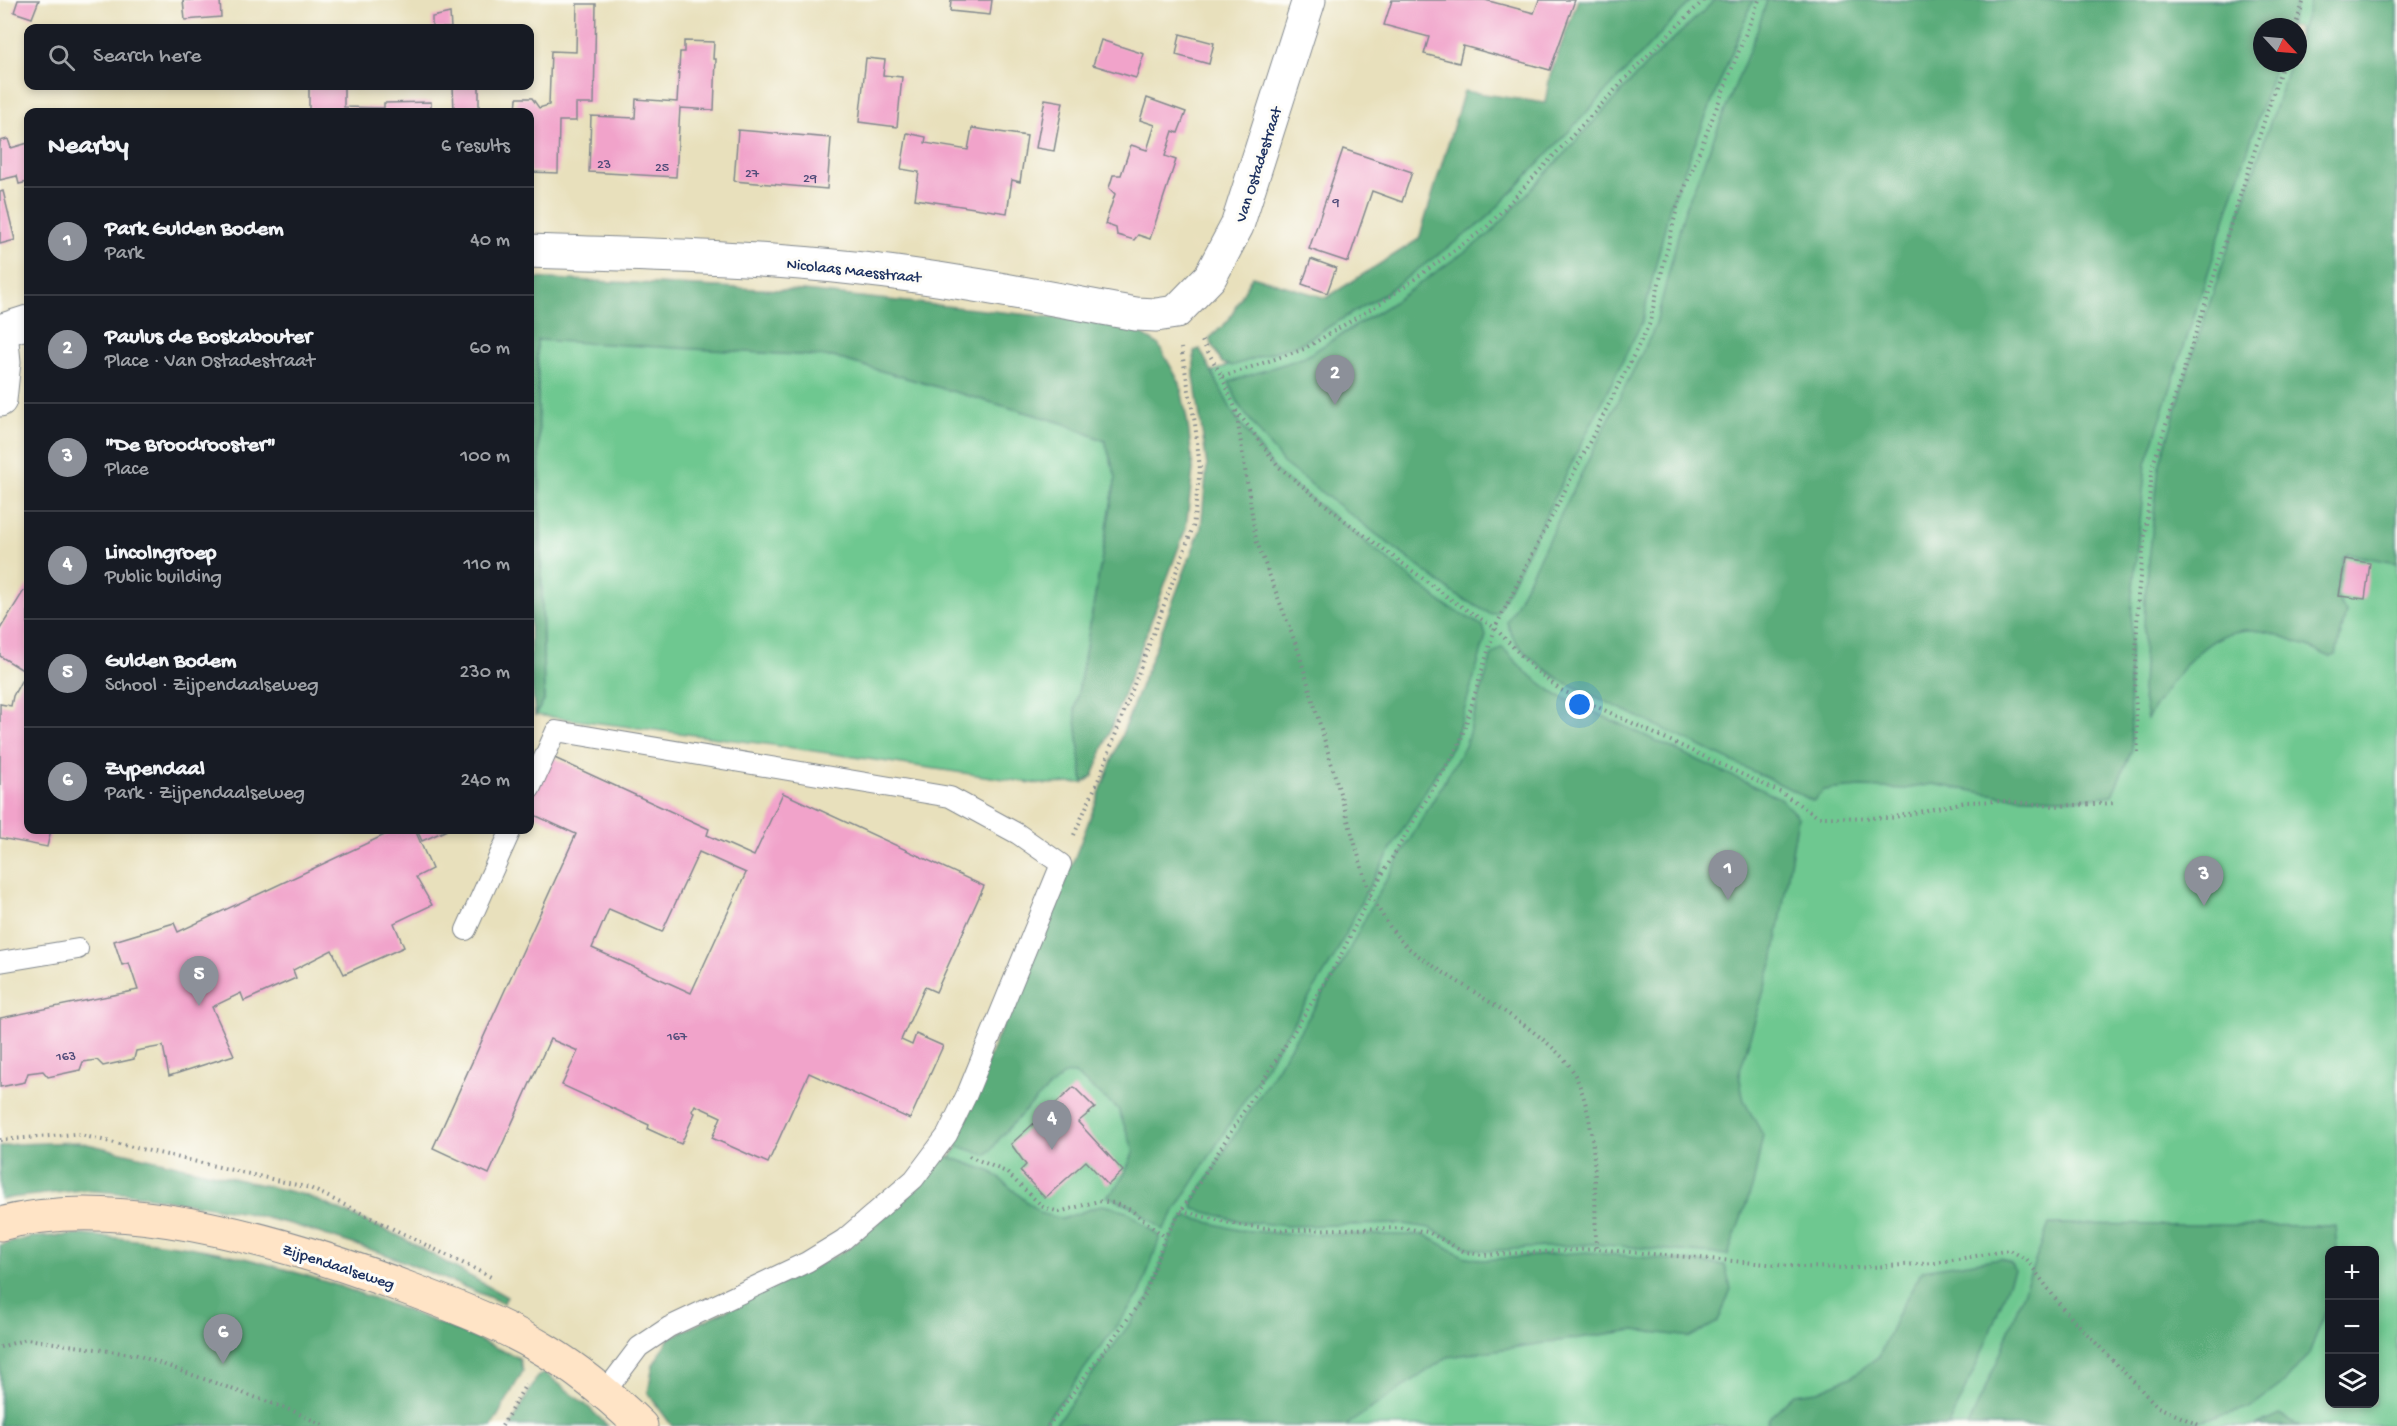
<!DOCTYPE html>
<meta charset="utf-8">
<style>
body{margin:0;font-family:"Gochi Hand",sans-serif;background:#20242c;color:#f1f3f6}
.controls{position:absolute;right:18px;bottom:18px;display:grid;overflow:hidden;border-radius:12px;box-shadow:0 3px 9px #0003}
.controls button{width:54px;height:54px;display:grid;place-items:center;padding:0;border:0;border-bottom:2px solid #363941;background:#171b24;color:#f1f3f6;font:30px sans-serif}
.compass{position:absolute;left:2253px;top:18px;width:54px;height:54px;border-radius:50%;background:#171b24;box-shadow:0 3px 9px #0003;rotate:116deg}
.you{position:absolute;left:1580px;top:705px;width:21px;height:21px;margin:-15px;border:4px solid #fff;border-radius:50%;background:#1a73e8;box-shadow:0 0 0 9px #1a73e833}
.badge{display:grid;place-items:center;width:39px;height:39px;border-radius:50%;background:#8c9099;color:#fff;font-size:20px;font-weight:700}
.pin{position:absolute;translate:-50% -50px;filter:drop-shadow(0 2px 3px #0008)}
.pin::after{content:'';position:absolute;top:32px;width:21px;height:18px;background:inherit;clip-path:polygon(0 0,100% 0,50% 100%)}
.list{margin:0;padding:0;list-style:none}
h2{display:flex;justify-content:space-between;align-items:center;height:78px;margin:0;padding:0 24px;font-size:26px}
h2 small{font-size:20px;font-weight:400;color:#9ea1a6}
.list li{display:grid;grid-template-columns:39px 1fr auto;gap:18px;align-items:center;box-sizing:border-box;height:108px;padding:0 24px;border-top:2px solid #363941}
.list b{display:block;font-size:22px;white-space:nowrap}
.list p{margin:0;font-size:20px;white-space:nowrap;color:#9ea1a6}
.list em{font-size:20px;font-style:normal;color:#9ea1a6}
.icon{flex:none;width:33px;height:33px;fill:none;stroke:currentColor;stroke-width:2;stroke-linecap:round;stroke-linejoin:round}
.map{position:relative;flex:none;width:2397px;height:1426px;overflow:hidden}
.search{position:absolute;background:#171b24;box-shadow:0 3px 9px #0003;left:24px;top:24px;width:510px;height:66px;display:flex;align-items:center;gap:15px;box-sizing:border-box;padding:0 21px;border-radius:12px;color:#9ea1a6;font-size:22px}
.panel{position:absolute;background:#171b24;box-shadow:0 3px 9px #0003;left:24px;top:108px;width:510px;height:726px;border-radius:12px}
.map>svg:first-child{display:block}
</style>
<div class="map">
<svg width="2397" height="1426" viewBox="0 0 2397 1426">
<rect width="100%" height="100%" fill="#fdfcf7"/>
<filter id="ink" filterUnits="userSpaceOnUse"><feTurbulence type="fractalNoise" baseFrequency=".0167" numOctaves="2"/><feDisplacementMap in="SourceGraphic" scale="12" xChannelSelector="R" yChannelSelector="G"/><feConvolveMatrix kernelMatrix="1 2 1 2 8 2 1 2 1" color-interpolation-filters="sRGB"/></filter>
<filter id="wash" filterUnits="userSpaceOnUse"><feTurbulence type="fractalNoise" baseFrequency=".008" numOctaves="4" result="noise"/><feDisplacementMap in="SourceGraphic" scale="24" xChannelSelector="R" yChannelSelector="G"/><feGaussianBlur stdDeviation="1.35" result="paint"/><feColorMatrix in="noise" values="0 0 0 0 0 0 0 0 0 0 0 0 0 0 0 0 0 1.4 0 .05"/><feComposite in="paint" operator="in"/></filter>
<g filter="url(#wash)">
<rect width="100%" height="100%" fill="#e8e0bc"/>
<g fill="#6ec890" stroke="#447c77" stroke-width="1.5" fill-rule="evenodd">
<path d="M1590 0H2397V1426H701L911 1210 958 1147 1161 654 1205 526 1216 465 1204 375 1295 339 1425 242 1534 136ZM2262 27H2298V63H2262ZM2330 1250H2374V1404H2330Z"/>
<polygon points="537,339 833,357 1063,423 1105,441 1116,477 1075,710 1083,783 1038,784 766,744 535,715 544,701"/>
</g>
<g fill="#5aac7a" stroke="#3a6e6c" stroke-width="1.5">
<polygon points="1578,0 1692,0 1511,193 1483,222 1381,296 1303,342 1232,366 1222,363 1209,339 1228,321 1252,276 1326,298 1419,239 1464,91 1545,103 1550,75"/>
<polygon points="1715,0 1753,0 1670,206 1642,322 1497,613 1490,614 1456,595 1283,463 1240,407 1229,382 1305,357 1386,307 1490,234 1645,66"/>
<path d="M1767 0H2298L2289 27H2262V63H2276L2146 464 2132 597 2129 692 2132 750 2112 795 2079 799 2002 796 1932 784 1905 789 1861 787 1824 790 1813 801 1786 787 1562 681C1542 667 1512 648 1507 622L1655 327 1684 212 1757 31Z"/>
<path d="M2311 0H2397V563L2348 554 2343 558 2336 595 2346 612 2336 655 2331 657C2309 648 2285 635 2261 631 2208 621 2171 681 2147 719L2142 692 2145 597 2159 467 2193 353 2290 63H2298V40Z"/>
<polygon points="530,278 804,291 1078,320 1133,329 1158,344 1180,383 1188,425 1193,469 1186,528 1093,776 1083,783 1075,710 1116,477 1105,441 1063,423 833,357 537,340 544,701 535,715 530,670"/>
<path d="M1200 349 1233 413 1276 471 1445 605 1483 626 1486 636 1455 741 1367 890 1334 958 1163 1230 1133 1207 1107 1196C1122 1186 1127 1167 1134 1151L1118 1109 1075 1074H1065C1042 1093 1020 1115 1000 1138 995 1144 993 1151 985 1155L952 1144 1075 857 1201 528 1207 466 1194 376V351Z"/>
<polygon points="1502,647 1526,672 1557,695 1780,798 1798,817 1774,957 1739,1074 1744,1101 1763,1135 1753,1185 1728,1255 1593,1244 1485,1251 1466,1247 1430,1228 1404,1224 1287,1226 1239,1221 1194,1209 1192,1203 1342,964 1375,899 1465,746 1492,655"/>
<polygon points="79,1142 305,1195 399,1236 507,1297 503,1303 390,1256 294,1225 246,1213 132,1194 82,1190 0,1199 0,1147 15,1144"/>
<polygon points="944,1155 992,1172 1040,1213 1062,1219 1102,1205 1112,1207 1129,1213 1160,1237 1140,1294 1042,1426 672,1426 648,1393 653,1365 669,1338 813,1268 849,1248 921,1185"/>
<polygon points="1188,1217 1238,1230 1287,1234 1425,1235 1463,1256 1482,1260 1586,1252 1725,1265 1731,1289 1718,1322 1690,1337 1635,1330 1448,1357 1345,1426 1054,1426 1149,1298 1170,1239 1183,1218"/>
<polygon points="2049,1224 2335,1226 2337,1250 2330,1250 2329,1303 2308,1356 2286,1381 2248,1409 2177,1426 1968,1426 1998,1359"/>
<path d="M82 1235C135 1239 189 1245 240 1257 337 1281 429 1317 519 1358L523 1371 492 1426H0V1245L31 1237Z"/>
<polygon points="2000,1258 2011,1263 2014,1270 1983,1350 1948,1426 1766,1426 1769,1418 1794,1394 1818,1391 1851,1377 1879,1356 1900,1309 1923,1270"/>
<polygon points="545,1373 586,1405 608,1426 511,1426 537,1377"/>
<polygon points="2279,1415 2300,1426 2256,1426"/>
</g>
<g id="blocks">
<g fill="#f1a3ca" fill-rule="evenodd">
<polygon points="18,0 39,0 32,18 14,12"/>
<polygon points="183,0 220,0 221,17 185,20"/>
<polygon points="951,0 992,0 990,15 950,11"/>
<polygon points="1392,0 1485,0 1534,13 1539,0 1575,0 1550,70 1463,46 1459,63 1424,54 1429,37 1384,25"/>
<polygon points="577,4 596,4 594,104 576,104 576,121 559,121 558,173 530,172 530,112 516,112 517,98 532,98 539,108 549,105 551,51 576,52"/>
<polygon points="450,13 451,28 432,28 432,17"/>
<polygon points="1180,34 1214,43 1209,64 1176,55"/>
<polygon points="1101,40 1144,54 1136,78 1093,65"/>
<polygon points="684,41 714,42 713,59 716,59 714,110 680,108 676,177 589,172 591,116 635,118 636,99 677,102 680,52 684,52"/>
<polygon points="866,58 885,60 883,75 902,77 897,127 859,122"/>
<polygon points="309,86 344,86 344,107 384,108 384,103 431,102 431,112 309,112"/>
<polygon points="453,86 479,86 479,112 454,112"/>
<polygon points="1147,98 1186,112 1178,133 1173,131 1165,156 1176,160 1150,239 1138,235 1134,240 1117,235 1116,228 1105,224 1115,194 1109,188 1113,175 1121,175 1131,145 1147,150 1155,125 1140,120"/>
<polygon points="1045,99 1063,102 1054,151 1036,148"/>
<polygon points="972,128 1027,136 1020,182 1012,180 1007,213 915,199 919,172 901,169 907,133 926,137 925,143 968,150"/>
<polygon points="738,130 831,138 827,189 734,181"/>
<polygon points="8,139 11,148 28,143 28,182 19,184 17,176 0,180 0,141"/>
<polygon points="1343,149 1412,172 1402,202 1372,191 1348,262 1309,249"/>
<polygon points="3,191 15,240 0,244 0,192"/>
<polygon points="1311,259 1336,268 1327,293 1302,284"/>
<polygon points="2345,559 2370,563 2365,599 2339,596"/>
<polygon points="28,584 28,830 51,830 47,847 0,838 0,704 11,706 13,696 26,672 0,656 0,629"/>
<path d="M548 755 709 829 707 835 754 856 783 793 984 886 936 992 925 987 901 1040 912 1045 916 1034 943 1046 910 1119 809 1073 768 1163 712 1138 721 1117 695 1105 692 1111 695 1113 681 1144 648 1129 649 1125 562 1085 578 1051 550 1039 489 1174 433 1148 576 834 530 813V796ZM699 852 746 873 691 993 592 948 609 909 662 932Z"/>
<polygon points="395,830 415,830 432,869 416,877 432,905 394,923 404,947 344,974 332,950 293,970 296,978 244,1001 241,993 212,1007 234,1055 169,1076 163,1046 136,1051 134,1059 103,1066 97,1060 83,1062 80,1070 48,1077 43,1071 28,1073 25,1082 0,1087 0,1018 138,990 129,963 122,965 114,941 174,923 178,932"/>
<polygon points="417,830 447,830 422,841"/>
<polygon points="1074,1087 1095,1108 1078,1122 1123,1171 1108,1185 1086,1161 1045,1198 1020,1171 1026,1165 1011,1144"/>
</g>
</g>
</g>
<g filter="url(#ink)">
<use href="#blocks" fill-opacity="0" stroke="#82888d" stroke-width="1.5"/>
<g fill="none" stroke-linecap="round" stroke-linejoin="round">
<g stroke="#82888d" stroke-width="22">
<g id="lane">
<polyline points="530,789 556,731 950,797 1018,834 1061,864 967,1094 947,1135 914,1179 843,1240 807,1262 669,1327 639,1347 605,1392"/>
<polyline points="466,930 511,830"/>
<polyline points="0,962 78,949"/>
</g>
</g>
<g stroke="#82888d" stroke-width="35">
<g id="street">
<path d="M530 251C637 255 745 256 853 268 948 278 1042 297 1136 314L1156 315 1176 312 1210 277 1237 226 1309 0"/>
<polyline points="0,331 28,322"/>
<polyline points="0,400 4,362 1,331"/>
</g>
</g>
<g stroke="#82888d" stroke-width="35">
<path id="secondary" d="M0 1224C122 1191 297 1246 412 1290 457 1307 504 1325 545 1350 580 1371 612 1398 641 1426"/>
</g>
<g stroke="#82888d" stroke-width="4" stroke-dasharray="1.5 4.5" stroke-linecap="butt">
<polyline points="2295,27 2304,0"/>
<polyline points="1202,341 1222,377 1304,349 1384,301 1487,227 1641,62 1704,0"/>
<polyline points="1222,377 1236,410 1279,467 1344,520 1453,601 1495,628 1533,668 1559,689 1782,793 1818,817 1890,818 1965,802 2006,801 2053,806 2117,803"/>
<path d="M1236 411 1256 540 1298 650 1370 895C1382 914 1393 936 1411 950 1451 982 1552 1032 1574 1073 1600 1125 1594 1192 1596 1249"/>
<polyline points="2138,752 2135,692 2138,595 2153,465 2283,63"/>
<polyline points="1074,835 1100,776 1193,527 1200,469 1195,423 1181,348"/>
<polyline points="0,1140 76,1134 310,1188 491,1277"/>
<polyline points="969,1156 1006,1172 1043,1207 1059,1212 1098,1201 1114,1203 1131,1210 1165,1237"/>
<polyline points="1181,1211 1238,1225 1287,1230 1404,1228 1428,1232 1465,1252 1482,1255 1596,1249 1801,1267 1855,1268 1935,1263 2010,1250 2027,1260 2063,1309 2158,1407 2201,1426"/>
<polyline points="0,1347 27,1339 137,1355 293,1411 325,1426"/>
<polyline points="502,1426 526,1384"/>
<polyline points="1048,1426 1144,1297 1165,1237 1338,961 1370,895 1460,743 1495,628 1649,325 1677,208 1759,0"/>
</g>
<use href="#lane" stroke="#fff" stroke-width="20"/>
<use href="#street" stroke="#fff" stroke-width="33"/>
<use href="#secondary" stroke="#ffe4c6" stroke-width="33"/>
</g>
</g>
<g text-anchor="middle" stroke-width="6" stroke-linejoin="round" paint-order="stroke">
<g font-size="14" fill="#504c79">
<text x="604" y="168">23</text>
<text x="662" y="171">25</text>
<text x="752" y="177">27</text>
<text x="810" y="182">29</text>
<text x="1336" y="206">9</text>
<text x="677" y="1040">167</text>
<text x="66" y="1060">163</text>
</g>
<g font-size="16" fill="#1b2f5e" stroke="#fdfcf7">
<text transform="translate(1257 164) rotate(-72)" y="6">Van Ostadestraat</text>
<text transform="translate(854 269) rotate(6)" y="6">Nicolaas Maesstraat</text>
<text transform="translate(339 1265) rotate(18)" y="6">Zijpendaalseweg</text>
</g>
</g>
</svg>
<div class="controls">
<button>+</button>
<button>−</button>
<button><svg class="icon" aria-label="layers" viewBox="0 0 24 24"><path d="M12 4l9 5-9 5-9-5zM3 14l9 5 9-5"/></svg></button>
</div>
<svg class="compass" viewBox="-18 -18 36 36"><path d="M0-13l5 13h-10z" fill="#e53935"/><path d="M0 13l5-13h-10z" fill="#9ea1a6"/></svg>
<div class="you"></div>
<div class="pin badge" style="left:1728px;top:900px">1</div>
<div class="pin badge" style="left:1335px;top:405px">2</div>
<div class="pin badge" style="left:2204px;top:906px">3</div>
<div class="pin badge" style="left:1052px;top:1150px">4</div>
<div class="pin badge" style="left:199px;top:1006px">5</div>
<div class="pin badge" style="left:223px;top:1364px">6</div>
<div class="search"><svg class="icon" aria-label="search" viewBox="0 0 24 24"><circle cx="10" cy="10" r="6"/><path d="M15 15l6 6"/></svg>Search here</div>
<section class="panel">
<h2>Nearby<small>6 results</small></h2>
<ul class="list">
<li><span class="badge">1</span><div><b>Park Gulden Bodem</b><p>Park</p></div><em>40 m</em></li>
<li><span class="badge">2</span><div><b>Paulus de Boskabouter</b><p>Place · Van Ostadestraat</p></div><em>60 m</em></li>
<li><span class="badge">3</span><div><b>&quot;De Broodrooster&quot;</b><p>Place</p></div><em>100 m</em></li>
<li><span class="badge">4</span><div><b>Lincolngroep</b><p>Public building</p></div><em>110 m</em></li>
<li><span class="badge">5</span><div><b>Gulden Bodem</b><p>School · Zijpendaalseweg</p></div><em>230 m</em></li>
<li><span class="badge">6</span><div><b>Zypendaal</b><p>Park · Zijpendaalseweg</p></div><em>240 m</em></li>
</ul>
</section>
</div>
